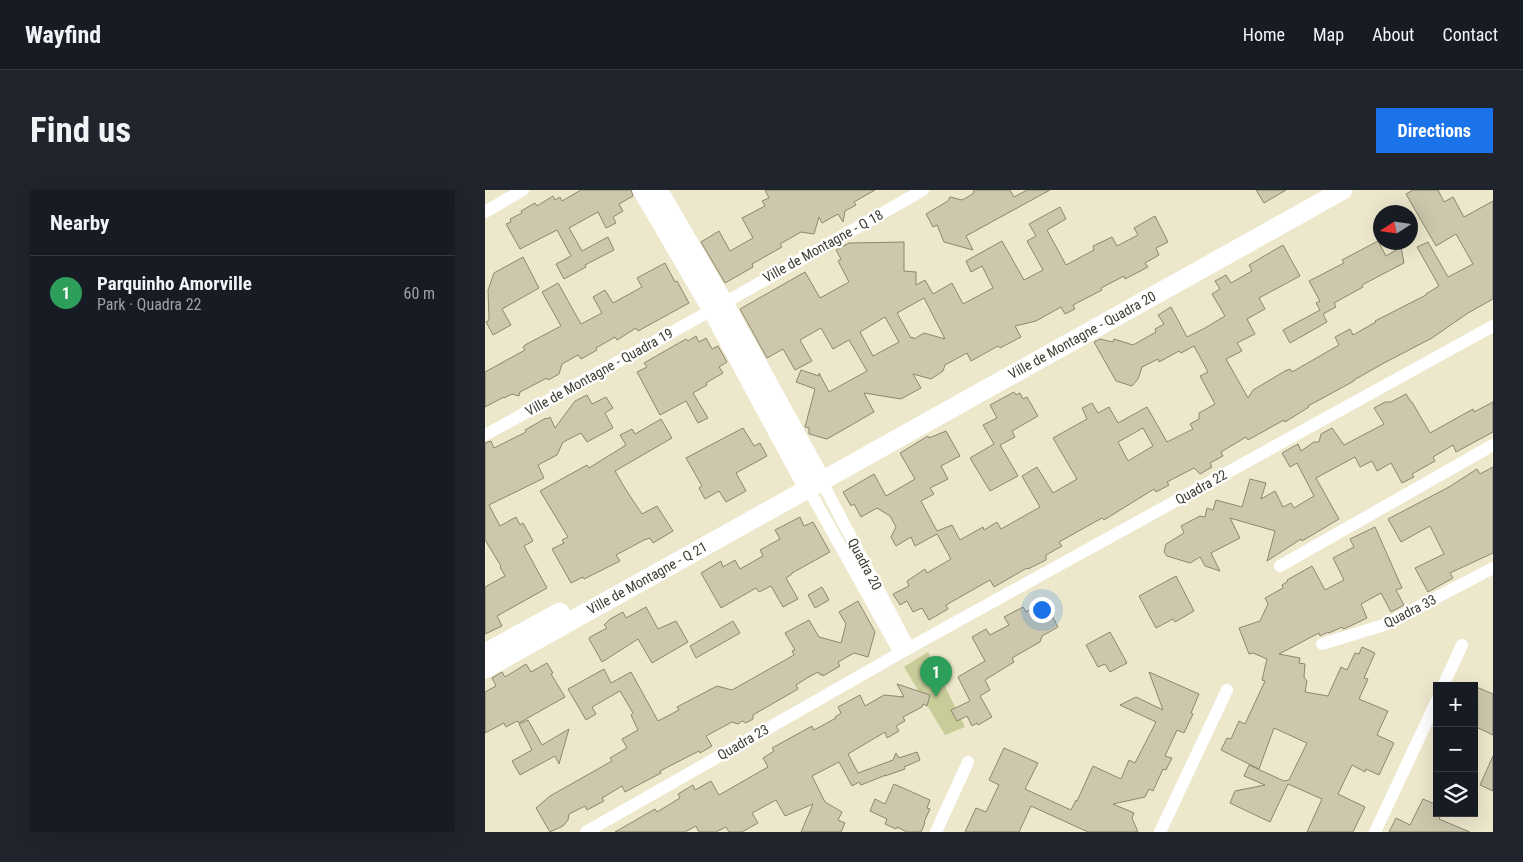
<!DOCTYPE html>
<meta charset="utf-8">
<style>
body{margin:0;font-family:"Roboto Condensed",sans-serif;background:#20242c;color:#f1f3f6}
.controls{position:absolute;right:15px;bottom:15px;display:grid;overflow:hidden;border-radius:0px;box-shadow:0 5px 20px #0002}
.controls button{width:45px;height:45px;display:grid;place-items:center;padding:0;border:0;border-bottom:1px solid #363941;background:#171b24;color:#f1f3f6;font:25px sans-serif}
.compass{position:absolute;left:888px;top:15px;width:45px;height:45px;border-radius:50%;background:#171b24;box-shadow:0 5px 20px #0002;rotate:258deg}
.you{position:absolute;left:556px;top:419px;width:18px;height:18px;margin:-12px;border:4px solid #fff;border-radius:50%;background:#1a73e8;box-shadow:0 0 0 8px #1a73e833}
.badge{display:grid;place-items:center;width:32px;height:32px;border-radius:50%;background:#1a73e8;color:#fff;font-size:16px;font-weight:700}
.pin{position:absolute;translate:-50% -41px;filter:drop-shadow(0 1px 2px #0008)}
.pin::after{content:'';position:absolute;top:26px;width:18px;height:15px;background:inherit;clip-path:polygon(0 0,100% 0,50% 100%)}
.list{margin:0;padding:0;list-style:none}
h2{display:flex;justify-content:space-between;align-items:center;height:65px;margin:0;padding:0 20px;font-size:21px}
h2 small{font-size:16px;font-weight:400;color:#9ea1a6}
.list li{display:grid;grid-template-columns:32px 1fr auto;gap:15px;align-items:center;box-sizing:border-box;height:75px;padding:0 20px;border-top:1px solid #363941}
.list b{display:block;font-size:19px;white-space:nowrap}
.list p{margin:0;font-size:16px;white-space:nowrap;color:#9ea1a6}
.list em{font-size:16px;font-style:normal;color:#9ea1a6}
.icon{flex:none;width:28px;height:28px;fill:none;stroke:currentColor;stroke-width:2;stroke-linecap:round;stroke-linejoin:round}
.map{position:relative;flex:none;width:1008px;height:642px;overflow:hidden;border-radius:0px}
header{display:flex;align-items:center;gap:30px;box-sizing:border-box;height:70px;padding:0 25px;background:#171b24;border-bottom:1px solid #363941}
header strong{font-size:24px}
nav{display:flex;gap:28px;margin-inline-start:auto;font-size:18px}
.intro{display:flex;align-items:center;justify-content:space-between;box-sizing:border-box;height:120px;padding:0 30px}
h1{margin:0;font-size:35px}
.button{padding:12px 22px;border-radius:0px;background:#1a73e8;color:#fff;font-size:18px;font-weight:700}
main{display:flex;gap:30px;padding:0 30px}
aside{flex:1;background:#171b24;border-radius:0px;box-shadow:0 5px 20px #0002}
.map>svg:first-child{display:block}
</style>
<header>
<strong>Wayfind</strong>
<nav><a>Home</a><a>Map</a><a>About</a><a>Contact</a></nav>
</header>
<div class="intro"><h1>Find us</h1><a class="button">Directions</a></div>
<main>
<aside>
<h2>Nearby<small></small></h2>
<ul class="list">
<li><span class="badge" style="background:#2e9e5b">1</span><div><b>Parquinho Amorville</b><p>Park · Quadra 22</p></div><em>60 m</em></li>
</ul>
</aside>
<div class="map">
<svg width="1008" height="642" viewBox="0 0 1008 642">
<rect width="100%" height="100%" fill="#ede8cc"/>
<polygon fill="#c8cc98" points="443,462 480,537 460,545 419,477"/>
<g fill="#cdc8ad" stroke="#8c876e" fill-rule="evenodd">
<polygon points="96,0 146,0 148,6 134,14 138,21 128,27 131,33 121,38 113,22 84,38 97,61 123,47 129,60 100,75 101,77 79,89 71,74 86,66 72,40 35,59 21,34 26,32 25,29 37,23 36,21 50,13 52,16 68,6 70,10 75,7 77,11"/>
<polygon points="280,0 390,0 369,12 371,15 360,21 358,32 353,24 337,33 334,27 329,44 316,42 295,54 297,57 267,74 268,77 240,93 216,52 234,41 245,61 268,48 257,28 280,16 277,11 284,8"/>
<polygon points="489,0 525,0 529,7 542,0 565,0 481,46 488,60 459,52 452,35 448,37 441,24 463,11 465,7 477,10 488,4"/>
<polygon points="771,0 801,0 779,13"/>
<path d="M928 0H953L959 12 968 7 979 27 1008 11V109L983 123 947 148 899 173 869 190V191L823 216 824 217 800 232 799 230 763 250 761 247 736 262 738 266 725 273 727 277 715 284 709 278 682 292 684 295 671 302 669 299 619 330 617 328 574 352 577 356 561 365V370L543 379 542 378 509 397 505 390 461 415 463 419 444 430 437 418 428 422 422 411 415 415 408 404 424 396 422 391 440 379 442 383 466 369 452 344 430 356 426 347 411 356 406 347 411 337 405 326 392 318 376 327 369 314 366 316 358 302 389 284 401 306 430 289 415 263 443 246 444 248 461 241 475 266 456 276 463 289 445 298 449 304 436 311 452 341 467 335 475 350 498 337 499 340 512 332 516 339 555 317 537 286 552 277 568 303 592 289 568 248 602 229 597 218 607 213 613 223 624 217 633 233 662 217 682 252 708 239 705 234 714 229V223L730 214 715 186 723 182 709 156 696 163 694 161 674 172 673 169 657 177 653 189 647 196 631 191 609 152 615 149 628 152 629 149 648 155 671 142 670 139 679 134 673 125 686 117 702 147 720 138 740 126 727 104 735 99 730 91 741 85 746 93 767 81 764 75 798 55 815 86 774 108 780 119 762 129 770 144 752 153 757 161 741 169 763 208 768 200 800 181 805 179 807 182 854 155 850 147 865 139 868 145 891 132 890 131 941 105V104L954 96 932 57 943 52 963 87 988 74 971 44 951 56 921 4ZM658 238 668 256 643 271 633 252Z"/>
<path d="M575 17 581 29 562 40 581 75 609 60 608 56 627 47 632 56 653 45 649 38 670 26 683 52 671 58 674 65 660 73 663 77 640 89 639 86 616 98 617 100 588 115 590 119 580 124 576 117 551 131 530 136 536 147 515 158 513 156 486 171 482 163 460 175 458 181 446 189 428 184 436 198 416 209 379 203 389 222 342 249 324 244V238L320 237 330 199 311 192 316 180 334 186V183L344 202 382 181 364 150 348 159 336 138 315 150 327 171 310 180 298 159 282 168 255 119 320 82 335 108 364 92 353 71 356 69 351 60 364 53 419 52V81L431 82V95L440 90 448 104 467 93 478 114 508 98 497 76 486 82 481 71 517 51 539 90 558 80 542 51 551 46 544 34ZM439 108 460 149 439 143 429 149 428 147 426 148 412 123ZM400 127 414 152 388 166 375 142Z"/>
<polygon points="893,51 901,66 916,57 919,73 877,95 878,97 849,113 851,117 838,124 842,132 805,153 798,140 835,120 831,113 835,111 824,91 859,73 857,70"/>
<polygon points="38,67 54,98 17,119 26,135 8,145 1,132 4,130 3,100 9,83"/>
<polygon points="180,73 190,92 192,91 204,113 153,141 151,138 132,150 130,147 111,158 112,160 96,169 93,165 77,174 74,184 63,190 62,188 35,202 34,206 27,204 19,208 19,207 0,217 0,182 40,160 38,157 40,155 76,136 57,102 73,93 96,134 117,123 108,107 120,100 128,113 157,97 152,88"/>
<polygon points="211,146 214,152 221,148 227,159 233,156 242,172 234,177 238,183 221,193 222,195 208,203 223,228 213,233 201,211 175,225 152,182 162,177 159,173 201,149 203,151"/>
<polygon points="529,202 531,205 535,203 538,209 542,207 553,226 527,241 530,247 515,255 533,286 505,301 485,268 509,254 498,235 512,228 505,215"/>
<polygon points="921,204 926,212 927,212 945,243 988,219 989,222 1008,212 1008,242 971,262 968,255 948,267 950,271 927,284 929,287 917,293 906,273 892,281 887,271 875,277 870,267 831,288 854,329 817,351 816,349 782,371 790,341 745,328 755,348 726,363 735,381 720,376 715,367 705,373 682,366 679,362 681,354 699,343 696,336 715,326 720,327 722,318 728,320 731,310 757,317 765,289 781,293 776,309 790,301 798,317 806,313 809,318 829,306 812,273 805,277 797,263 813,254 816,261 829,252 834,252 836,244 847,238 859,255 899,234 889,218 900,212 906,212"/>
<polygon points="102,205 107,214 121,207 128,218 120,223 128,238 102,252 96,243 78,252 72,265 53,275 59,288 4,315 15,336 31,327 35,335 38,333 48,351 39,356 62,398 12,426 17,436 0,444 0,397 20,386 15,377 16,376 0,350 0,253 6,251 9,258 41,242 40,240 61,228 62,229 65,227 70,238 90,211"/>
<polygon points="176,229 187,248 130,281 141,300 157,324 172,316 188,341 168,353 165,348 159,350 131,365 135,371 99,389 98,387 86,393 67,359 79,353 77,350 83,347 55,301 102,275 104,278 141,255 135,245 147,239 150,244"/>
<polygon points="258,238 269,256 275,253 282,266 251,283 261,301 241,312 234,301 220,309 214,298 217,296 201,268"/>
<polygon points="1008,277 1008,363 965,383 968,388 943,402 930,378 959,364 945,336 916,352 903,329 964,297 992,279 995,284"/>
<polygon points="315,327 319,336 328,332 345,362 307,383 307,384 301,388 313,409 298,417 286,396 274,402 271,398 236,418 216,383 236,371 238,377 250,370 255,379 278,366 275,360 295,349 290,340"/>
<polygon points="890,337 917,398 911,400 919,415 906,422 896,403 876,414 882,428 861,438 858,439 857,437 844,443 843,442 835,446 834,443 794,464 815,468 814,473 820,474 819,487 822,491 820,502 843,506 856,477 862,480 870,463 874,464 877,457 890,463 879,488 883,489 874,509 903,521 892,545 909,553 894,585 881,579 880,582 867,575 853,604 880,617 868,642 822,642 837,609 803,594 785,632 745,613 750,601 780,595 759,586 764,575 799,591 804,590 822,553 789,538 774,579 736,560 742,548 746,549 754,531 760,534 780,491 777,490 782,469 768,463 764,464 754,438 775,431 783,414 780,408 798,398 797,395 803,391 802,390 827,376 840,400 859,390 848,368 869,357 865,349"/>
<polygon points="691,386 709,421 690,432 688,429 671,438 654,406"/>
<polygon points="337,397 344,410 330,418 323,405"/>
<polygon points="373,411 390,442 383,467 369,463 353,472 355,476 338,486 337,484 335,485 333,482 322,488 311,495 313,499 268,525 268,529 261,533 257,531 253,534 247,532 221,546 227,556 215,563 214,561 175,581 176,583 140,602 137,596 117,608 119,611 102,620 100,616 84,624 83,630 78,636 65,642 51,618 65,606 127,571 125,568 142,558 137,549 153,540 146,525 148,523 135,501 107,517 111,524 101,530 83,499 119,479 126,493 146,482 173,531 194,520 192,517 232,496 247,500 309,465 307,461 310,460 300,443 324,430 334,447 356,453 361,434 354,422"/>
<polygon points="161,417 173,439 191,431 203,452 167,473 153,449 117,472 104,449 105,447 122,438 119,435 125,429 138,422 141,428"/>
<polygon points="538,417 541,422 546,419 549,422 554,419 556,423 564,420 573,437 557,446 555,452 532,465 527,468 529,472 500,490 505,500 495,506 507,527 493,535 492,533 487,536 482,526 472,531 466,520 485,511 473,487 500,471 487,447 501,439 505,445 524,435 519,427"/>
<polygon points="248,431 255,443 211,468 205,456"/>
<polygon points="625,442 642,473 625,482 620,474 613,477 601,455"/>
<polygon points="62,473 68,483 66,484 80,507 34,533 32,531 21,537 19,533 0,543 0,502 11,496 7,488 17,482 20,487 41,474 46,482"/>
<polygon points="664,482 714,504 706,523 708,524 699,543 692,540 680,566 687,568 681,580 678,579 668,601 664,599 660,607 628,614 649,623 647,628 653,642 603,642 546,616 534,642 480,642 491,618 501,622 514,595 504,590 519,558 553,573 540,599 586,620 591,610 592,611 608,576 636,589 644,570 650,573 671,532 635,515 651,507 678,520"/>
<polygon points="412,494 445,505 442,516 438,514 437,517 418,527 420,531 411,536 414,541 402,548 400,542 363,564 373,583 408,570 411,563 414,568 432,562 435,570 419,577 420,579 400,586 401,585 376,595 374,592 367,596 354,572 327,586 340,612 357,622 353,630 360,633 356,642 316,642 328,614 300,626 291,610 267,623 273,633 257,642 244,642 241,637 231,642 214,642 211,636 200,642 130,642 170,619 172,622 195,608 193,604 208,595 210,600 226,591 234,605 283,577 278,568 289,561 287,558 327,536 329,540 351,528 350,527 356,523 353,517 375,505 380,516 399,505 419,507"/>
<polygon points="989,496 1008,504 1008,545 989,536"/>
<polygon points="43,530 57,555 84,539 74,574 70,566 35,585 27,571 47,560 34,534"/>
<polygon points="1008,566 1008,601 995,595"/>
<polygon points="409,594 445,610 442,618 445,619 439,632 440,633 436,642 422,642 412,637 411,639 400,634 402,629 385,621 390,609 400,614"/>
<polygon points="938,609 952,615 952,623 957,623 954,629 985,642 904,642 911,628 925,635"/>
</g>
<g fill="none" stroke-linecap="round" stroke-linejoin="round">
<g stroke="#fff" stroke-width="12">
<polyline points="0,22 38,0"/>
<polyline points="0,245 227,120 438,0"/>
<polyline points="336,290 424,458"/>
<polyline points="323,298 415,463"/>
<polyline points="795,376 1008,255"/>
<polyline points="837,454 899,435 1008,378"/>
<polyline points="958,496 977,455"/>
<polyline points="101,642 424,458 1008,136"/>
<polyline points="451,642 483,572"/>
<polyline points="675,642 742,500"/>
<polyline points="890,642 952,510"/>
</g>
<g stroke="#fff" stroke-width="19">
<polyline points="157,0 227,120 323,298"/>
<polyline points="173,0 239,113 336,290"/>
<polyline points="0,463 75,422"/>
<polyline points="0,479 858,0"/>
</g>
</g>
<g text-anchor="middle" stroke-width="4.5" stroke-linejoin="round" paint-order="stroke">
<g font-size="14" fill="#3f3d32" stroke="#fff">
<text transform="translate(338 56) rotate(-29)" y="5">Ville de Montagne - Q 18</text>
<text transform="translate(597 145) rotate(-29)" y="5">Ville de Montagne - Quadra 20</text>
<text transform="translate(114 182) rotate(-29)" y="5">Ville de Montagne - Quadra 19</text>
<text transform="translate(716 297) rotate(-29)" y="5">Quadra 22</text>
<text transform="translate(380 374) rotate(62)" y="5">Quadra 20</text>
<text transform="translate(162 388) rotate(-29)" y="5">Ville de Montagne - Q 21</text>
<text transform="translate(925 421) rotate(-27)" y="5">Quadra 33</text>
<text transform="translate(258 552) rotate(-30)" y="5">Quadra 23</text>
</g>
</g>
</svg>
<div class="controls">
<button>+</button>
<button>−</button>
<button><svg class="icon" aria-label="layers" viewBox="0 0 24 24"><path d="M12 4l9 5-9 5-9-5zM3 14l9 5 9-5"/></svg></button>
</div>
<svg class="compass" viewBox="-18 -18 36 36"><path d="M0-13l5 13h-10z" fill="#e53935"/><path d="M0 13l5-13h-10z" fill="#9ea1a6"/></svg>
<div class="you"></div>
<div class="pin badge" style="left:451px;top:507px;background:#2e9e5b">1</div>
</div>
</main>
